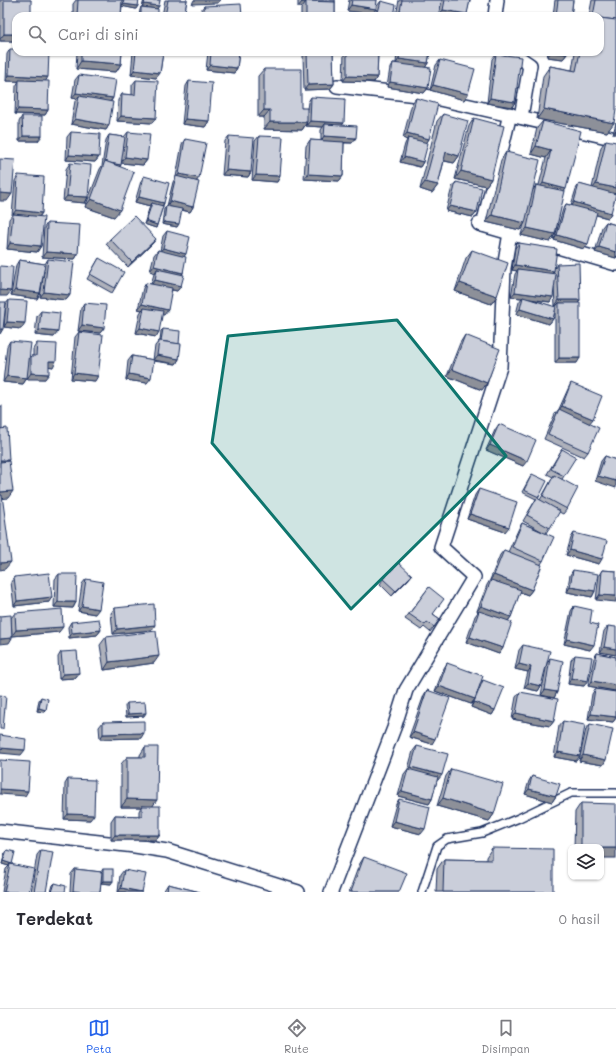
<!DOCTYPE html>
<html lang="id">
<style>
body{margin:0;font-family:Mali,sans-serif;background:#f2f2f3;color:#2b2b33}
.controls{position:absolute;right:12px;bottom:12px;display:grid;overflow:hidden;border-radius:8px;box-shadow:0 1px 3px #0004}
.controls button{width:36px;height:36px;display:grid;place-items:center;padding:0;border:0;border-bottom:1px solid #e1e1e2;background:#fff;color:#2b2b33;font:20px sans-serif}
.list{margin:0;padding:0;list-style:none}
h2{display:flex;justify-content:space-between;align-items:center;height:52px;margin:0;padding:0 16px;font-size:17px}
h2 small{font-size:13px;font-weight:400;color:#7c7c81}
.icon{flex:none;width:22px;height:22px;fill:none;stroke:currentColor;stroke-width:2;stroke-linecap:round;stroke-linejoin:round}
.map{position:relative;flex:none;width:616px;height:892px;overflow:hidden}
.search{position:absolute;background:#fff;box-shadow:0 1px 3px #0004;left:12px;right:12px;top:12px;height:44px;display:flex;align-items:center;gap:10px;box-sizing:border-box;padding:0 14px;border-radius:12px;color:#7c7c81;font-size:15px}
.sheet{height:116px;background:#fff}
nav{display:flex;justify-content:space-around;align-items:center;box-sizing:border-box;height:56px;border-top:1px solid #e1e1e2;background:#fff;font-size:11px;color:#7c7c81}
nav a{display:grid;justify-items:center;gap:2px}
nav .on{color:#2563eb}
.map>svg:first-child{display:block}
</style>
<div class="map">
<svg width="616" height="892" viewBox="0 0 616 892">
<rect width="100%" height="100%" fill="#fff"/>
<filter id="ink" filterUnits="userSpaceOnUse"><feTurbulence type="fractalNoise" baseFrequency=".025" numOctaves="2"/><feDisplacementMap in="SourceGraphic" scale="8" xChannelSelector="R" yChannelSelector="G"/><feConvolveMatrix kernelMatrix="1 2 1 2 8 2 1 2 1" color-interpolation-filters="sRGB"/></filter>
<g filter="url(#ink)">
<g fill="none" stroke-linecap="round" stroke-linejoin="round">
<g stroke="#1b2f5e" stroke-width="10">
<polyline id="service" points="422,892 437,846 447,839 482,833 519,818 571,793 616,793"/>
</g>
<g stroke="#1b2f5e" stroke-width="16">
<g id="minor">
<polyline points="495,16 497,0"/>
<polyline points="511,52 530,65 521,117"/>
<polyline points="337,86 426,96 616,139"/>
<polyline points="479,224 616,264"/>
<polyline points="483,225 510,114"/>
<polyline points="0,831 135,846 167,851 298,892"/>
<polyline points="331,892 394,728 406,690 474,577 441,547 500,367 504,268 510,233"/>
</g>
</g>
<use href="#service" stroke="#fff" stroke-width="7"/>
<use href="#minor" stroke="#fff" stroke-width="13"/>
</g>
<g fill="#aeb1bb" stroke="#1b2f5e" fill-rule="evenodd">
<polygon points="0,0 31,0 16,41 0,41"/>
<polygon points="76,0 139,0 136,9 122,6 121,16 73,16 73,4"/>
<polygon points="144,0 160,0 157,9 158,16 139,16 140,10 141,7 155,9 142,7"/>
<polygon points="165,0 187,0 184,16 162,16"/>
<polygon points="298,0 335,0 335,16 301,16 301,9 302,7 298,7"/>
<polygon points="349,0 377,0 372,14 347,11"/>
<polygon points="399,0 442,0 396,16"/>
<polygon points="442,0 470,0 466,16 444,16 439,15"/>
<polygon points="555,0 573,0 571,16 553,16"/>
<polygon points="592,0 616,0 607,132 537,119 543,76 550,66 572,70 575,52 600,52 600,16 586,16 587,15 589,16"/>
<polygon points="381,1 394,16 375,16 377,6"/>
<polygon points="204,6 242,16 201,16 200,11"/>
<polygon points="10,49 45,81 48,110 45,115 15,114 16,86 19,81 6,81 7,54"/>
<polygon points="77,52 122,52 121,64 116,72 76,69"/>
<polygon points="133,52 163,52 160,73 156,78 131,75"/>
<polygon points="208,52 239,52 237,68 234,73 206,70"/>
<polygon points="301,52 333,52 334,84 330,89 304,90 303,56 305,53 301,53"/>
<polygon points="345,52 378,52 377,77 374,82 343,81 344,53"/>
<polygon points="397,52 430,52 428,63 425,68 428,88 424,93 387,87 390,68 393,63 396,63"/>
<polygon points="548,52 567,52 567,54 563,59 547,57"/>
<polygon points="496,54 515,102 512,107 487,103 492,59"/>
<polygon points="440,60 468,94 464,100 430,90 436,65"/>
<polygon points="264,69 301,108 307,109 308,102 311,97 342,125 352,143 344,143 343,176 339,181 304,179 306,146 310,140 321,141 321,130 323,127 306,126 307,123 302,130 264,129 264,117 258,117 258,76"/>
<polygon points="79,75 113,98 111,101 109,125 106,130 71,124 75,101 77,99 72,98 75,80"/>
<polygon points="136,80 156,118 152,123 117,121 118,100 122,94 132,95 132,85"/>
<polygon points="189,81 209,121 205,127 182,124 186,86"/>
<polygon points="416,98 429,139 426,143 423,162 420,167 400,162 405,144 407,140 403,138 412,103"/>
<polygon points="443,114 459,156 454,163 444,161 438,185 432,193 420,189 437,121"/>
<polygon points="22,116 38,141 19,141 19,122"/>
<polygon points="474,118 491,179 486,186 455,179 469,126"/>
<polygon points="543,121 564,191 555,234 550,242 521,235 524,224 520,230 486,222 501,160 506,152 533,190 536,185 539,185 546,158 531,154 537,128"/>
<polygon points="616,123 616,134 613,134"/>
<polygon points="71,132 99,157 95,162 66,160 67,137"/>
<polygon points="128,132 147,160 143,165 121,163 120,167 114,217 85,207 100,169 102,166 106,140 109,135 124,137"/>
<polygon points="229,136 251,172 248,177 222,175 225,141"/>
<polygon points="259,136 280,176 277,182 252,180 255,141"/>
<polygon points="185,139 197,181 193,207 190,212 181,210 177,227 162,224 164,209 166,206 167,206 173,182 176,177 182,144"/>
<polygon points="606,140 611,213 608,218 596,215 584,249 554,240 563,209 566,204 571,205 576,189 579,184 592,188 601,147"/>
<polygon points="70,163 88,197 85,203 63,201 66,169"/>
<polygon points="18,175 42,213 39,217 41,246 37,252 7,249 9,219 12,215 15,181"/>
<polygon points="144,176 164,203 163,206 156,228 144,224 150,206 135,202 141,181"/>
<polygon points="456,182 477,212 473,217 446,211 452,187"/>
<polygon points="606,222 616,225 616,258 595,252 602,227"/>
<polygon points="47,223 78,254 75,259 42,257 44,228"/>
<polygon points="167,231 184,257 183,273 182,275 181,286 177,291 172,290 164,315 162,314 156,337 136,333 140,313 142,310 138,309 143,288 146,283 151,284 154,274 155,273 150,271 154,255 158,250 160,251 163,236"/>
<polygon points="110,239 156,239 152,244 128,267 106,244"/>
<path d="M519 243 555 268 557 264 580 300 578 303 577 363H555V311L553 319 549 324 516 314 519 302 522 298 511 297 515 274 517 271 512 270 515 248ZM554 288 555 306 557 305 556 307 531 300 550 302Z"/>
<polygon points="472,250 497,296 491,304 455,291 466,258"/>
<polygon points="99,258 115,288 112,293 87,279"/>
<polygon points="48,259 70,295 66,300 40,297 44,271 40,293 37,299 11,295 16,265 19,260 45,264"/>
<polygon points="9,300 21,329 4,327 6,304"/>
<polygon points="84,303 104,328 100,333 78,331 81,308"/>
<polygon points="41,311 54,337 35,335 37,316"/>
<polygon points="163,329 178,344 179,359 176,364 153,361 147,383 126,380 128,361 132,356 153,360 155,346 159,341 160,341 161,331"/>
<polygon points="79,332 95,381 71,379 75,337"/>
<polygon points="465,335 482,390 447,376 460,343"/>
<polygon points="10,341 29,359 31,356 33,356 33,349 37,343 53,367 49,366 45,379 27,378 23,384 3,382 7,346"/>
<polygon points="571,383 588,452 584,457 544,439 555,414 559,409 568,389"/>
<polygon points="499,424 523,466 486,450 495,430"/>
<polygon points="562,449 564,476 562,479 567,509 563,514 559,512 546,533 543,561 541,564 532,590 528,595 520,592 511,617 508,621 503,648 499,654 466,642 475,616 478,612 477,611 487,585 490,580 500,555 504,550 508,552 519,528 522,523 543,532 523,521 536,499 522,492 532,474 539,497 538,499 540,500 553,477 547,474"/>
<polygon points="605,456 616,460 595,481 601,461"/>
<polygon points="479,489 505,532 467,519 475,495"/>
<polygon points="574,533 599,564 566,555 571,538"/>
<polygon points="573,570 595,591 592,597 567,592 570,575"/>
<polygon points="602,570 616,571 596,600 599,575"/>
<polygon points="59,574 76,602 73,608 54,607 55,579"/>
<polygon points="14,577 49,602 14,606 11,582"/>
<polygon points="86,579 95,614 78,611 82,584"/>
<polygon points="383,579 408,580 392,596 380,584"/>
<polygon points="429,587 433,614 440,619 430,632 424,627 421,630 405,619"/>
<polygon points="574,606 590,623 590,650 564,644 571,611"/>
<polygon points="115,608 152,630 113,634 111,613"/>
<polygon points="15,613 59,632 12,636 11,618"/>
<polygon points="71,622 101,630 97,635 69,638 68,627"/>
<polygon points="608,626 616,655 600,652 604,631"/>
<polygon points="106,637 154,663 104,670 100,645"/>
<polygon points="523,645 541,686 538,691 524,688 528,672 515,669 519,650"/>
<polygon points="61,652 79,673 75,678 59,679 58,657"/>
<polygon points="597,653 616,657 616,690 615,691 588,686 594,658"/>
<polygon points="575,655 584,686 568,684 571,660"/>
<polygon points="550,658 557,692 554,698 541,695 547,663"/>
<polygon points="447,663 480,684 483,680 495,710 492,715 471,707 473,701 471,704 435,691 444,668"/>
<polygon points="595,689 616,692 616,718 613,722 588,719 592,694"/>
<polygon points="427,690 432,744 409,737 424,695"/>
<polygon points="520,692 554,721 550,726 512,719 516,697"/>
<polygon points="41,697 46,710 44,712 37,711 39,700"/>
<polygon points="127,703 144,716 126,717 125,706"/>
<polygon points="563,721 576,761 554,757 559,726"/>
<polygon points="103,722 141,738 100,739 99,727"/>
<polygon points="590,724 603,765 579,761 586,729"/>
<polygon points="417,746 438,780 437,780 432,799 429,804 398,796 404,774 408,769 413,751"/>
<polygon points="145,747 153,806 160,835 156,840 111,840 111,821 115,815 139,816 139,811 141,807 121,807 121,764 127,757 140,757 140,755"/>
<polygon points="451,769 494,814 489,821 437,806 446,776"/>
<polygon points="532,776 556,796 552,802 525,794 529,781"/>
<polygon points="68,779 90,820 64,819 65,784"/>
<polygon points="399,799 421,834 390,826 396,804"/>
<polygon points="581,803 601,847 574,847 575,812"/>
<polygon points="492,848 553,892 436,892 437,869 444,859 486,860 486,857"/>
<polygon points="7,850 12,864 29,892 2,892 6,869 9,866 2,864 5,852"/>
<polygon points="41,850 46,892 31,892 37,855"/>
<polygon points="364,857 399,892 349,892 359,865"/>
<polygon points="75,869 101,872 103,869 111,884 101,883 101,878 100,892 70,892 71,874"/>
<polygon points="124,870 142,892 118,892 120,875"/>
<polygon points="55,883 65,892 51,892 53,885"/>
<polygon points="168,884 200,892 163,892"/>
</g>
<g fill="#8d9099" stroke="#1b2f5e">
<polygon points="194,0 220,0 218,3 192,4"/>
<polygon points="302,2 306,2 302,7 298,7"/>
<polygon points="123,4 138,6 136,9 121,6"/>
<polygon points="144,4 159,6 157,9 142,7"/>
<polygon points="351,5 376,9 372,14 347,11"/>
<polygon points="443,10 467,14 466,16 444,16 439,15"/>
<polygon points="400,11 425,16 396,16"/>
<polygon points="4,34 16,34 16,41 0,41 0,39"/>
<polygon points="301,52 306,52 305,53 301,53"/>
<polygon points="551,52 567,54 563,59 547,57"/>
<polygon points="399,59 428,63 425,68 395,65"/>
<polygon points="81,61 121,64 116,72 76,69"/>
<polygon points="210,65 237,68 234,73 206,70"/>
<polygon points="134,70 160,73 156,78 131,75"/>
<polygon points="9,75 48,77 45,82 6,81"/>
<polygon points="347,76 377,77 374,82 343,81"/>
<polygon points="390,82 428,88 424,93 387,87"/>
<polygon points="334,84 330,89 304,90 308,85"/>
<polygon points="433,85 468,94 464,100 430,90"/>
<polygon points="76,93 113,98 109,103 79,96 77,99 72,98"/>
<polygon points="490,98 515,102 512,107 487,103"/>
<polygon points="18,109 48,110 45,115 15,114"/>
<polygon points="544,109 614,123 607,132 537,119"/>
<polygon points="264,110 270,110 264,117 258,117"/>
<polygon points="121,116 156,118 152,123 117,121"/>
<polygon points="75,119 109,125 106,130 71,124"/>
<polygon points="185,119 209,121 205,127 182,124"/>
<polygon points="310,121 344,123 340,128 325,124 323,127 306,126"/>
<polygon points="270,122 307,122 302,130 264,129"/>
<polygon points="616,130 616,134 613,134"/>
<polygon points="407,133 429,139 425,145 408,138 407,140 403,138"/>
<polygon points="23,136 42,136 38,141 19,141"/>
<polygon points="324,136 356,138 352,143 321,141"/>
<polygon points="536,146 551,150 546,158 531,154"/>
<polygon points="446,152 459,156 454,163 441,160"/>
<polygon points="69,155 99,157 95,162 66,160"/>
<polygon points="125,157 147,160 143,165 121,163"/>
<polygon points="404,157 423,162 420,167 400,162"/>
<polygon points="105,162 121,165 118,170"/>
<polygon points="226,170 251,172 248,177 222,175"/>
<polygon points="461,171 491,179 486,186 455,179"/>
<polygon points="179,174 199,178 195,183 175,180"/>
<polygon points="308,174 343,176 339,181 304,179"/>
<polygon points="256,175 280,176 277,182 252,180"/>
<polygon points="425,182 438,185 432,193 420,189"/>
<polygon points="543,183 566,189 561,196 538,190"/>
<polygon points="596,184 616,188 616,197 591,191"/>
<polygon points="0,193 12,194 7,201 0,201"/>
<polygon points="67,196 88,197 85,203 63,201"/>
<polygon points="139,197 164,203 161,208 152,203 150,206 135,202"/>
<polygon points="91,199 120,210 114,217 85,207"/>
<polygon points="170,201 193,207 190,212 167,206"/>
<polygon points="574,202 611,213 608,218 571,208"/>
<polygon points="450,206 477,212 473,217 446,211"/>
<polygon points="16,210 42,213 38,218 13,214"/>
<polygon points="492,215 525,223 520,230 486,222"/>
<polygon points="146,221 157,225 156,228 144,224"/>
<polygon points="164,222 179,224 177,227 162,224"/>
<polygon points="527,228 555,234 550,242 521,235"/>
<polygon points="557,235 588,244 584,249 554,240"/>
<polygon points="156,239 152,244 128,267 132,262"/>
<polygon points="10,243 41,246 37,252 7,249"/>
<polygon points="599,247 616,252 616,258 595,252"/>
<polygon points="163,248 186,254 182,259 159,253"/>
<polygon points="46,252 78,254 75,259 42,257"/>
<polygon points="515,265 554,271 550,276 518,269 517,271 512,270"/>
<polygon points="154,266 183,273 179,279 157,269 155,273 150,271"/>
<polygon points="155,280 181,286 177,291 151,285"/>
<polygon points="460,283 497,296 491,304 455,291"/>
<polygon points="0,290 11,291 7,296 0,296"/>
<polygon points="15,290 40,293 37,299 11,295"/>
<polygon points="44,292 70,295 66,300 40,297"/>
<polygon points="515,292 553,297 550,302 523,298 523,297 522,298 511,297"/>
<polygon points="559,300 580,300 577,305 559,303 557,305 555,306"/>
<polygon points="142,304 168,310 164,315 143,310 144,308 142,310 138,309"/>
<polygon points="520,309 553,319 549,324 516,314"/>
<polygon points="7,322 25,323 21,329 4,327"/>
<polygon points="82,325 104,328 100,333 78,331"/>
<polygon points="140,328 159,332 156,337 136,333"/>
<polygon points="0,329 3,329 0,334"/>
<polygon points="39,330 58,332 54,337 35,335"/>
<polygon points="157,355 179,359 176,364 153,360"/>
<polygon points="559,358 580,358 577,363 555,363"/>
<polygon points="49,361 56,361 53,367 46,366"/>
<polygon points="452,369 487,383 482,390 447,376"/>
<polygon points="31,373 49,374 45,379 27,379"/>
<polygon points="74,373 98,376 95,381 71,379"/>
<polygon points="129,374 151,378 147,383 126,380"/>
<polygon points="7,376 27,378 23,384 3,382"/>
<polygon points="562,406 593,419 589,424 558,411"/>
<polygon points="490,445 527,461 523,466 486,450"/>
<polygon points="0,460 9,460 4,467 0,467"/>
<polygon points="598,476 616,481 616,488 595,481"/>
<polygon points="13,491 8,498 0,499 0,492"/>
<polygon points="470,514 509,527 505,532 467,519"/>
<polygon points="570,550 602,559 599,564 566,555"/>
<polygon points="11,562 5,569 0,570 0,563"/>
<polygon points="412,575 408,580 392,596 396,591"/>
<polygon points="494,575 532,590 528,595 490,580"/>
<polygon points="570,587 595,591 592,597 567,592"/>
<polygon points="600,595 616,596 616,602 596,600"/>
<polygon points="52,597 49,602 14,606 17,601"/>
<polygon points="58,602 76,602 73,608 54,607"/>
<polygon points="82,606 99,609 95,614 78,611"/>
<polygon points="481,606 511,617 507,622 477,611"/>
<polygon points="155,625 152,630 113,634 117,629"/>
<polygon points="63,627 59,632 12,636 16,630"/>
<polygon points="101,630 97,635 69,638 72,633"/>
<polygon points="470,637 503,648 499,654 466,642"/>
<polygon points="12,638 9,643 0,644 0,639"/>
<polygon points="567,639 594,645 590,650 564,644"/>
<polygon points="604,647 616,649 616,655 600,652"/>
<polygon points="159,656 154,663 104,670 109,662"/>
<polygon points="519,664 531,667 528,672 515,669"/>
<polygon points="79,673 75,678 59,679 63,674"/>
<polygon points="571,678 588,681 584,686 568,684"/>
<polygon points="592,681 616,685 616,690 615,691 588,686"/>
<polygon points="528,683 541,686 538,691 524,688"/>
<polygon points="439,686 475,699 471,704 435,691"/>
<polygon points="545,690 557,692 554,698 541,695"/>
<polygon points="474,702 495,710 492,715 471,707"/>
<polygon points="39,708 46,710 44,712 37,711"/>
<polygon points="146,713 144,716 126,717 128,714"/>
<polygon points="516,713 554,721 550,726 512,719"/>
<polygon points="591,714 616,717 616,718 613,722 588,719"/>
<polygon points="413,732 435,739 432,744 409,737"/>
<polygon points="144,733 141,738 100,739 103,734"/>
<polygon points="0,748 25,750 21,755 0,753"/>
<polygon points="558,752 580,756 576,761 554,757"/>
<polygon points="583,755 606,760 603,765 579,761"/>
<polygon points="411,767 442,775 438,780 407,773"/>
<polygon points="0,789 28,791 25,796 0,794"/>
<polygon points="529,789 556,796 552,802 525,794"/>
<polygon points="402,791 432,799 429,804 398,796"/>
<polygon points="443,798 494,814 489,821 437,806"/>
<polygon points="127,799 157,800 152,807 142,806 141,807 121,807"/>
<polygon points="68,814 94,815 90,820 64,819"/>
<polygon points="394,821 425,829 421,834 390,826"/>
<polygon points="115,835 160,835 156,840 111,840"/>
<rect x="601" y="848" width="15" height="10"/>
<polygon points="3,861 12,864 10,866 10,864 9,866 2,864"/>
<polygon points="103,881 113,881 111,884 101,883"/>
<polygon points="121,888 142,892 118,892"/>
<polygon points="73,891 86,892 72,892"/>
</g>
<g fill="#caceda" stroke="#1b2f5e">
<polygon points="4,0 31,0 31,16 16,16 16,34 4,34"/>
<polygon points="78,0 122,0 121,16 77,16"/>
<polygon points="124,0 139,0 138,6 123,4"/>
<polygon points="145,0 160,0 159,6 144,4"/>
<polygon points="168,0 187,0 184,16 165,16"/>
<rect x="302" y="0" width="33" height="2"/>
<polygon points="352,0 377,0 376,9 351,5"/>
<polygon points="402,0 442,0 438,16 425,16 400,11"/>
<polygon points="445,0 470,0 467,14 443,10"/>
<polygon points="558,0 573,0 571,16 556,16"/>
<polygon points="596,0 616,0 616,20 600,18 600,16 593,16"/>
<polygon points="306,1 335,2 335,16 306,16"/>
<polygon points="381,1 396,5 394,16 377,16"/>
<polygon points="241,4 242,16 205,16 204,6"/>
<polygon points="141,7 158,9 158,16 141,16"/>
<polygon points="600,18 616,20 616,110 614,123 544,109 550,66 576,71 580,52 600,52"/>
<polygon points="10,49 16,49 16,52 49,52 48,77 9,75"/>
<polygon points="81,52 122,52 121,64 81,61"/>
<polygon points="136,52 163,52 160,73 134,70"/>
<polygon points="211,52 239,52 237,68 210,65"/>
<polygon points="307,52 333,52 334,84 308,85"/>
<polygon points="347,52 378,52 377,77 347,76"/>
<polygon points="400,52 430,52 428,63 399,59"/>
<polygon points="551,52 567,52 567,54"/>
<polygon points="496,54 521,57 515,102 490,98"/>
<polygon points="440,60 475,69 468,94 433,85"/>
<polygon points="393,63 431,68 428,88 390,82"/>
<polygon points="264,69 301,69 301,108 307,108 307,122 270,122 270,110 264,110"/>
<polygon points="79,75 116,80 113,98 76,93"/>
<polygon points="19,80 49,81 48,110 18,109"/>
<polygon points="136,80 158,81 156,118 121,116 122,94 135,95"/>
<polygon points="189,81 212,83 209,121 185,119"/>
<polygon points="79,96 113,102 109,125 75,119"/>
<polygon points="311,97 345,99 344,123 310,121"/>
<polygon points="416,98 438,104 429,139 407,133"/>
<polygon points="443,114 468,121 459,156 446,152 438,185 425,182"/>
<polygon points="22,116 42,116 42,136 23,136"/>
<polygon points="474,118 504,126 491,179 461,171"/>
<polygon points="543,121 581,131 566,189 543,183 551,150 536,146"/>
<polygon points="325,124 357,126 356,138 324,136"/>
<polygon points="71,132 100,134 99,157 69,155"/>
<polygon points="128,132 150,134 147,160 125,157"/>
<polygon points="109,135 125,137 121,165 110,163 105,161"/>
<polygon points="229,136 254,138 251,172 226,170"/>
<polygon points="259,136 283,137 280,176 256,175"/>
<polygon points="408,138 428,143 423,162 404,157"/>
<polygon points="185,139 206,143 199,178 179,174"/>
<polygon points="310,140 344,142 343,176 308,174"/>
<polygon points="606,140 616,142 616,188 596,184"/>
<polygon points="506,152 540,160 525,223 492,215"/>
<polygon points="0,159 15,160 12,194 0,193"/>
<polygon points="105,161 134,172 120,210 91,199"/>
<polygon points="70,163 91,165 88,197 67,196"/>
<polygon points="18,175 44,177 42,213 16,210"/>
<polygon points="144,176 169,183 164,203 139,197"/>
<polygon points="176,176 199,182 193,207 170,201"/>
<polygon points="456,182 482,188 477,212 450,206"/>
<polygon points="579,184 616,194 611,213 574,202"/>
<polygon points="536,185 565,191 555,234 527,228"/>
<polygon points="152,203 163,206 157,225 146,221"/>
<polygon points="566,204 597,212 588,244 557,235"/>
<polygon points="166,206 182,209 179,224 164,222"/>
<polygon points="13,214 44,217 41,246 10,243"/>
<polygon points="134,216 156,239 132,262 110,239"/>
<polygon points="606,222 616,225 616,252 599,247"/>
<polygon points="47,223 80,225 78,254 46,252"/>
<polygon points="167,231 190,237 186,254 163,248"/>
<polygon points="519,243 557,249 554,271 515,265"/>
<polygon points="158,250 186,257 183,273 154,266"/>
<polygon points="472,250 508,263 497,296 460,283"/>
<polygon points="99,258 124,272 115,288 90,274"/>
<polygon points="48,259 74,262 70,295 44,292"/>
<polygon points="19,260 45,264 40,293 15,290"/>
<polygon points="579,263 580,300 559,300 557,264"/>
<polygon points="0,266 13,267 11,291 0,290"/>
<polygon points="157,269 184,275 181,286 155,280"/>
<polygon points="518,269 556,274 553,297 515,292"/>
<polygon points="146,283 172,288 168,310 142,304"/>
<polygon points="523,297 556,307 553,319 520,309"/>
<polygon points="9,300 27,301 25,323 7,322"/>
<polygon points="0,302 6,302 3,329 0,329"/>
<polygon points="84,303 106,305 104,328 82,325"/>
<rect x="559" y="303" width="21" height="55"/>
<polygon points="144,308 163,311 159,332 140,328"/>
<polygon points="41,311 60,313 58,332 39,330"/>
<polygon points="163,329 180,331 179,344 161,341"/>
<polygon points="79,332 103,335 98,376 74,373"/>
<polygon points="465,335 500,349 487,383 452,369"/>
<polygon points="10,341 31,343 27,378 7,376"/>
<polygon points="159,341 181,344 179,359 157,355"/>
<polygon points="37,343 57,344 56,361 49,361 49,374 31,373 31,356 36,356"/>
<polygon points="132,356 154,360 151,378 129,374"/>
<polygon points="571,383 602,396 593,419 562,406"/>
<rect x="0" y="406" width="2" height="23"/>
<polygon points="559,409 599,428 588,452 548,434"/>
<polygon points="499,424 536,440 527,461 490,445"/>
<polygon points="7,428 9,460 0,460 0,429"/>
<polygon points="562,449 576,457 564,476 551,469"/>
<polygon points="605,456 616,460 616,481 598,476"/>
<polygon points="9,461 13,491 0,492 0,462"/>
<polygon points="532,474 547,481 539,497 524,490"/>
<polygon points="554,475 578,488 567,509 543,496"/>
<polygon points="479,489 517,502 509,527 470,514"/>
<polygon points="0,495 2,495 11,562 0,563"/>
<polygon points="537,498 560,511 550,528 527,515"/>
<polygon points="522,523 554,537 543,561 512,547"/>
<polygon points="574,533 607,541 602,559 570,550"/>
<polygon points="504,550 542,565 532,590 494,575"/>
<polygon points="399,563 412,575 396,591 383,579"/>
<polygon points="573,570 598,574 595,591 570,587"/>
<polygon points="602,570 616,571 616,596 600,595"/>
<polygon points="49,573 52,597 17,601 14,577"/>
<polygon points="59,574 77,574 76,602 58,602"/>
<polygon points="86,579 103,582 99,609 82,606"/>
<polygon points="491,580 521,590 511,617 481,606"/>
<polygon points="429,587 444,599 433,614 440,619 434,627 427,622 425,625 409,614"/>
<polygon points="154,604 155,625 117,629 115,608"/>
<polygon points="574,606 592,610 590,623 598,625 594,645 567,639"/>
<polygon points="62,609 63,627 16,630 15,613"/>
<polygon points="479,611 512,622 503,648 470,637"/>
<polygon points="11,615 12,638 0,639 0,616"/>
<polygon points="99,619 101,630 72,633 71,622"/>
<polygon points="608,626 616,627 616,649 604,647"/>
<polygon points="156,631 159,656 109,662 106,637"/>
<polygon points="523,645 550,651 541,686 528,683 531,667 519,664"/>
<polygon points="77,651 79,673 63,674 61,652"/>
<polygon points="597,653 616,657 616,685 592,681"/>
<polygon points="575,655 592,657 588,681 571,678"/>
<polygon points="550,658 563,661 557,692 545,690"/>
<polygon points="447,663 483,676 475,699 439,686"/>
<polygon points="483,680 504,688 495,710 474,702"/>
<polygon points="595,689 616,692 616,717 591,714"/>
<polygon points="427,690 450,698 435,739 413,732"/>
<polygon points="520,692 558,699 554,721 516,713"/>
<polygon points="0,695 6,696 3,729 0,729"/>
<polygon points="41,697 48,699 46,710 39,708"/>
<polygon points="145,702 146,713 128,714 127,703"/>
<polygon points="144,721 144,733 103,734 103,722"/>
<polygon points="563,721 585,725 580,756 558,752"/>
<polygon points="590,724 613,729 606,760 583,755"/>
<polygon points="0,735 26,739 25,750 0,748"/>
<polygon points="417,746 448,754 442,775 411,767"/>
<polygon points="145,747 158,747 157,800 127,799 127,757 145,757"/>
<polygon points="0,760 30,762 28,791 0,789"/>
<polygon points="408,769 438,777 432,799 402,791"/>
<polygon points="451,769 503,784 494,814 443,798"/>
<polygon points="532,776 560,784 556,796 529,789"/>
<polygon points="68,779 95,780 94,815 68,814"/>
<polygon points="399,799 430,807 425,829 394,821"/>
<polygon points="581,803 616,804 616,848 601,848 601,847 581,847"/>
<polygon points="142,806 160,806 160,835 115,835 115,815 142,816"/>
<polygon points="492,848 553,849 553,892 443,892 444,859 492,860"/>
<polygon points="7,850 15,852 12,864 3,861"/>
<polygon points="41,850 53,852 46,892 34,892"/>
<polygon points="364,857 407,873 399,892 351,892"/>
<polygon points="10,864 34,869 29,892 4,892"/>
<polygon points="75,869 102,872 100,892 86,892 73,891"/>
<rect x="103" y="869" width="10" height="12"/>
<polygon points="124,870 146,874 142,892 121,888"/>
<polygon points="55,883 66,886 65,892 52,892"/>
<polygon points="168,884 200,892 167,892"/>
</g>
</g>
<path fill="#0f766e" fill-opacity="0.2" stroke="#0f766e" stroke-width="3" stroke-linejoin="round" d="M397 320 506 456 351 609 212 443 228 336Z"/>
</svg>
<div class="controls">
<button><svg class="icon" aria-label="layers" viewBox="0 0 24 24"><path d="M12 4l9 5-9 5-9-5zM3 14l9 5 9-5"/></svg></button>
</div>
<div class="search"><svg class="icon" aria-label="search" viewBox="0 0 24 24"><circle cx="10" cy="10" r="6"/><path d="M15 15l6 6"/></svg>Cari di sini</div>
</div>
<section class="sheet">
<h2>Terdekat<small>0 hasil</small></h2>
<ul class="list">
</ul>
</section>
<nav>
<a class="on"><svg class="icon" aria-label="map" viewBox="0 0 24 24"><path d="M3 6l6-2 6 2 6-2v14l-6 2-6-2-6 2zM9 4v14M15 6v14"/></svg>Peta</a>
<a><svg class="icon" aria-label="directions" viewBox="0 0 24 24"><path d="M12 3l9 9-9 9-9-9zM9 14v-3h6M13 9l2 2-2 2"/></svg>Rute</a>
<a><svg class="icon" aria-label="saved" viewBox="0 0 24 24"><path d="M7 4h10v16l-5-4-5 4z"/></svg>Disimpan</a>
</nav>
